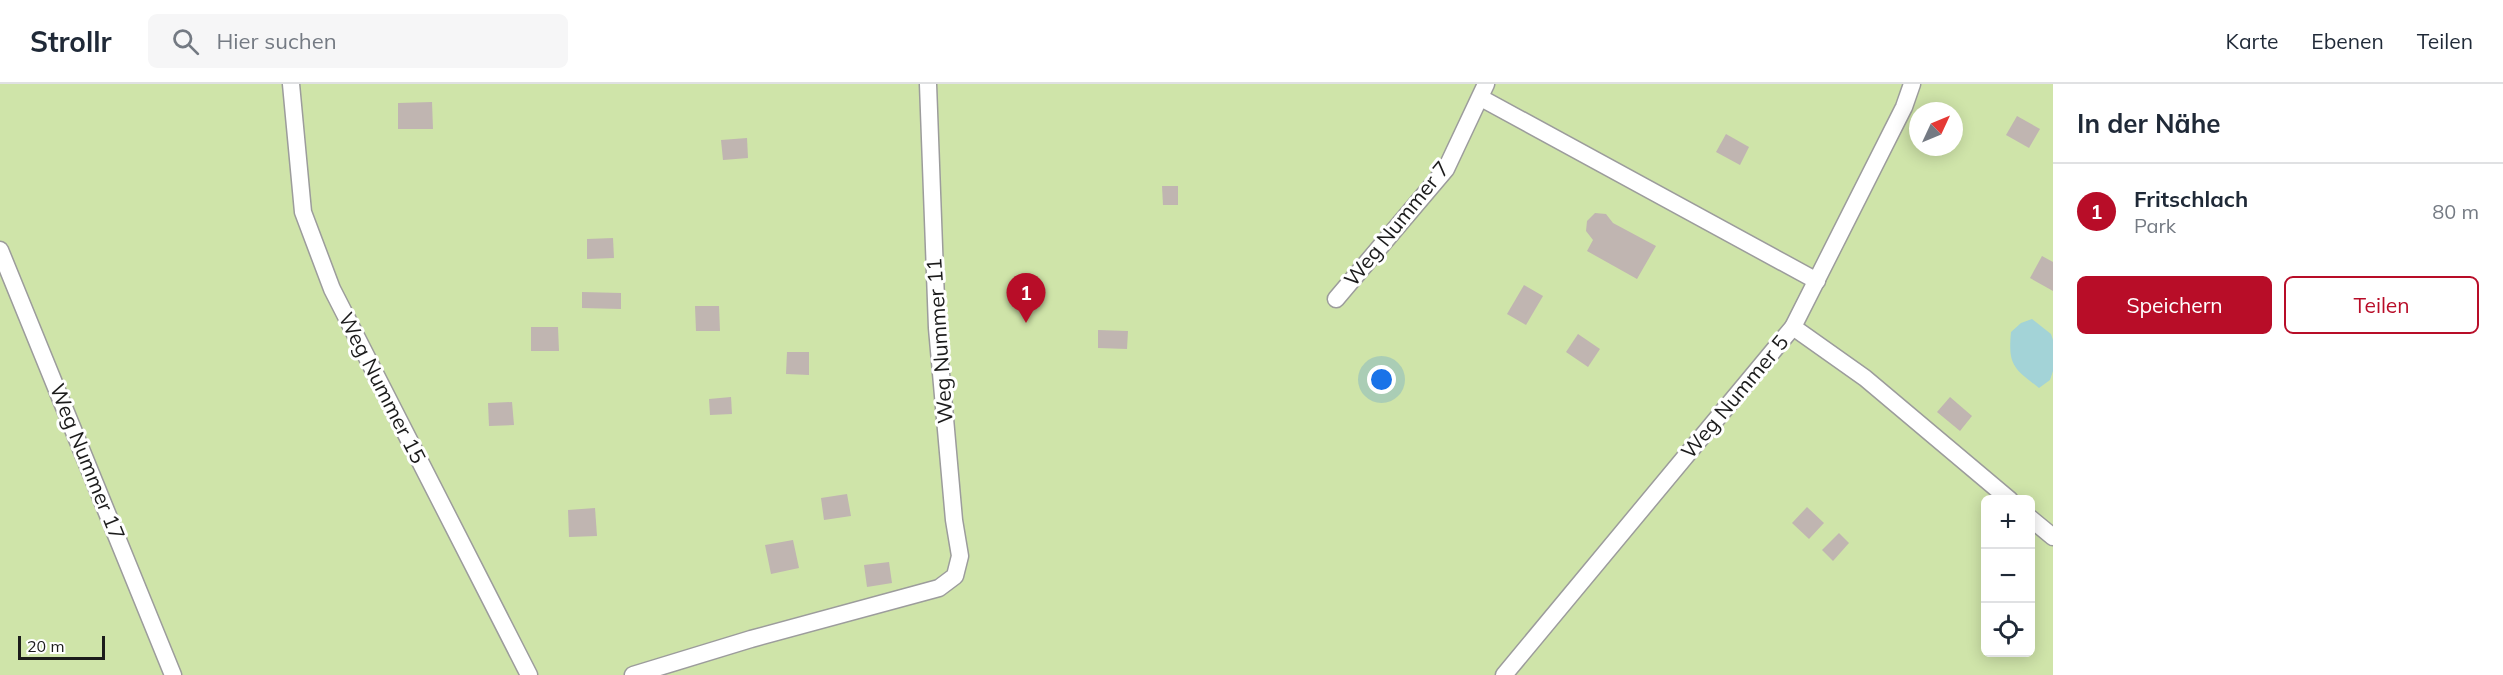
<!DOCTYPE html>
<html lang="de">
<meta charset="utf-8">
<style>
body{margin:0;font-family:Mulish,sans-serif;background:#f6f6f7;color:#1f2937}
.controls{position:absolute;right:18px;bottom:18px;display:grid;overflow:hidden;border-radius:9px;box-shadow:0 3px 15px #0003}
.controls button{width:54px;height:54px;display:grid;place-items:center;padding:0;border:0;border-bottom:2px solid #e0e1e3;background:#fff;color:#1f2937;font:30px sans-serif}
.compass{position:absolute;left:1909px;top:18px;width:54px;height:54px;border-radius:50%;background:#fff;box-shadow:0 3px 15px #0003;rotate:46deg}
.scale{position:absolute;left:18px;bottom:15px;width:87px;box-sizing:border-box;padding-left:6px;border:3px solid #1b1b1b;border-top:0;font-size:16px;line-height:21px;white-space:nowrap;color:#1b1b1b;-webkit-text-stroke:4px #fff;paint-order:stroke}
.you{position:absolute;left:1382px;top:296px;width:21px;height:21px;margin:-15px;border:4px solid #fff;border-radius:50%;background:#1a73e8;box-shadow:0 0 0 9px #1a73e833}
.badge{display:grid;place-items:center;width:39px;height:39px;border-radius:50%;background:#b80d28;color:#fff;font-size:20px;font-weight:700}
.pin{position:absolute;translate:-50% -50px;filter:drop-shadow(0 2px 3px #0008)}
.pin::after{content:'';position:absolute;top:32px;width:21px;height:18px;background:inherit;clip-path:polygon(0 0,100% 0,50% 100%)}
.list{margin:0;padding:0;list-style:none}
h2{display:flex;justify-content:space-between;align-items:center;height:78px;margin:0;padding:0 24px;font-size:26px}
h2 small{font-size:20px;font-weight:400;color:#747a83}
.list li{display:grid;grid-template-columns:39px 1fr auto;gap:18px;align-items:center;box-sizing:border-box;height:96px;padding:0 24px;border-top:2px solid #e0e1e3}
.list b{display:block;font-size:22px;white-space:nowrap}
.list p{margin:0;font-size:20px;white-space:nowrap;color:#747a83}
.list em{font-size:20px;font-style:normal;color:#747a83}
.actions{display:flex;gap:12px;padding:18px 24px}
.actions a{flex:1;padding:14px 0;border:2px solid #b80d28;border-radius:9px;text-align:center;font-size:21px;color:#b80d28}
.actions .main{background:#b80d28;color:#fff}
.icon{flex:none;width:33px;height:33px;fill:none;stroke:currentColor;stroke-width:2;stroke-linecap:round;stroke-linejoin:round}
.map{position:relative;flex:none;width:2053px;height:591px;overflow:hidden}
header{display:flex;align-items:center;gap:36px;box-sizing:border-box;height:84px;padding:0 30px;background:#fff;border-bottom:2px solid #e0e1e3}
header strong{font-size:28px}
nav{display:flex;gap:33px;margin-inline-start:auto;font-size:21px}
.search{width:420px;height:54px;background:#f6f6f7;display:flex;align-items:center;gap:15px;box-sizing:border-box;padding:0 21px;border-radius:9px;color:#747a83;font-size:22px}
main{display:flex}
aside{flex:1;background:#fff}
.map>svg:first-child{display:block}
</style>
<header>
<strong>Strollr</strong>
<div class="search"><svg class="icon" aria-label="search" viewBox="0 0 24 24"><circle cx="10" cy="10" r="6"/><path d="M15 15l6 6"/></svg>Hier suchen</div>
<nav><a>Karte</a><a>Ebenen</a><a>Teilen</a></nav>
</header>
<main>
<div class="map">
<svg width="2053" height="591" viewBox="0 0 2053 591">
<rect width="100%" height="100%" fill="#ece6e1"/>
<path fill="#cfe4a9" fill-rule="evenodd" d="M0 0H2053V591H0ZM1918 27H1954V63H1918ZM1986 416H2030V568H1986Z"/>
<path fill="#a3d3d7" d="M2032 235 2051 250 2053 256V287L2050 296 2039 304C2013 284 2008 281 2011 248L2021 239Z"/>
<g fill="#c0b5b1">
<polygon points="432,18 433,45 398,45 398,19"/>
<polygon points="2017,32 2040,45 2029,64 2006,51"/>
<polygon points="1726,50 1749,63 1740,81 1716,68"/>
<polygon points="747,54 748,74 723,76 721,56"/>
<polygon points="1162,102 1178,102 1178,121 1163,121"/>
<polygon points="1595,129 1606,130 1613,139 1656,162 1637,195 1587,167 1593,156 1586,147 1587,137"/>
<polygon points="613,154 614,174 587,175 587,155"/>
<polygon points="2042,172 2053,178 2053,207 2030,194"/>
<polygon points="1524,201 1543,212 1526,241 1507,230"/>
<polygon points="582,208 621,209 621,225 582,224"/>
<polygon points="695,222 719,222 720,247 696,247"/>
<polygon points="531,243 558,243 559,267 531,267"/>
<polygon points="1098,246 1128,247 1127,265 1098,264"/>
<polygon points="1578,250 1600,265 1588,283 1566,268"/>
<polygon points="787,268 809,268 809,291 786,290"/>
<polygon points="731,313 732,330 710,331 709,315"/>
<polygon points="1950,313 1972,332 1960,347 1937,328"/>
<polygon points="512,318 514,341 489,342 488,319"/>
<polygon points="847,410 851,432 824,436 821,414"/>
<polygon points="1807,423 1824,439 1809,455 1792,439"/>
<polygon points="595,424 597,452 569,453 568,426"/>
<polygon points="1839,449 1849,459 1833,477 1822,466"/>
<polygon points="793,456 799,484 771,490 765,461"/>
<polygon points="889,478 892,499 867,503 864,481"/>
</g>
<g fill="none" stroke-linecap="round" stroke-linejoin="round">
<g stroke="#9c9c9c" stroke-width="19">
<g id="service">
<polyline points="291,0 303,128 332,205 529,591"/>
<polyline points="1481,14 1817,197"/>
<polyline points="0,166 173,591"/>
<polyline points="1336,215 1446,85 1486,0"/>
<polyline points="1793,243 1865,294 2010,416"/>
<polyline points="2030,434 2053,453"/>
<polyline points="633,591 751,555 939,504 955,492 960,472 954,436 937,244 928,0"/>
<polyline points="1504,591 1793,243 1904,23 1912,0"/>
</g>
</g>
<use href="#service" stroke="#fff" stroke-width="16"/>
</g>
<g text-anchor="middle" stroke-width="6" stroke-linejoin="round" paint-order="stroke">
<g font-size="21" fill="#1b1b1b" stroke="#fff">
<text transform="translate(1397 140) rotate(-51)" y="7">Weg Nummer 7</text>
<text transform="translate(940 257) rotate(-94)" y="7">Weg Nummer 11</text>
<text transform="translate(382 304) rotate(63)" y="7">Weg Nummer 15</text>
<text transform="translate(1735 313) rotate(-50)" y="7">Weg Nummer 5</text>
<text transform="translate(87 378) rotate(68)" y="7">Weg Nummer 17</text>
</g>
</g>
</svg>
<div class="controls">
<button>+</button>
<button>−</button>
<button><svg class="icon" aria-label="locate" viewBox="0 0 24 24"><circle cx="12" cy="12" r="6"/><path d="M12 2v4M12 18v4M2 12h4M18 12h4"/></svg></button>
</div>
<svg class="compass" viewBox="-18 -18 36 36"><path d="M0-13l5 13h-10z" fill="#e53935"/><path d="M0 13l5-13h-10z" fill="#747a83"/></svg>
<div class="scale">20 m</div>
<div class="you"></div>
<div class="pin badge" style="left:1026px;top:239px">1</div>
</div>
<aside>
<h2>In der Nähe<small></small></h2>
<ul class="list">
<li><span class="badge">1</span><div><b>Fritschlach</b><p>Park</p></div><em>80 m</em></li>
</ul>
<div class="actions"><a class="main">Speichern</a><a>Teilen</a></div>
</aside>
</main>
